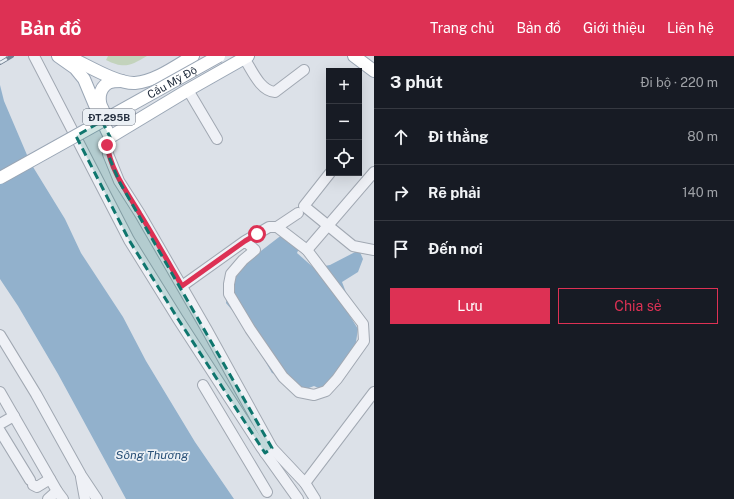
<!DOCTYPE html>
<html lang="vi">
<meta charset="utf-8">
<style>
body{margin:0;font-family:"Public Sans",sans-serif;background:#242831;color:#f1f3f6}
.controls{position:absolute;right:12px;top:12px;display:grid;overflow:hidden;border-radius:0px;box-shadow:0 4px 16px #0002}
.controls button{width:36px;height:36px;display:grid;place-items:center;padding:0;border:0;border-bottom:1px solid #363941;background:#171b24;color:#f1f3f6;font:20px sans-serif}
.stop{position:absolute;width:12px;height:12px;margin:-9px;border:3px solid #dd3154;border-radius:50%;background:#fff}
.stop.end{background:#dd3154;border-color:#fff;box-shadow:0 1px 4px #0008}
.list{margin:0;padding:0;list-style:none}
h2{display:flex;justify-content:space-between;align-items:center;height:52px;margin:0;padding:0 16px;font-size:17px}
h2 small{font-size:13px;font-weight:400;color:#9ea1a6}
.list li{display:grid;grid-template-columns:26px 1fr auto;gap:12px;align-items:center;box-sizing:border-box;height:56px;padding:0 16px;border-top:1px solid #363941}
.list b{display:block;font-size:15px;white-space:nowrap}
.list em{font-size:13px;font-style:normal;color:#9ea1a6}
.actions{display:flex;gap:8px;padding:12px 16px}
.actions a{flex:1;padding:9px 0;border:1px solid #dd3154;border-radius:0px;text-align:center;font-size:14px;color:#dd3154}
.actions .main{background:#dd3154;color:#fff}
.icon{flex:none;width:22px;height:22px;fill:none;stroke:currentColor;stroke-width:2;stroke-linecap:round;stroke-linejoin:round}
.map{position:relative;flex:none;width:374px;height:443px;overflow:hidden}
header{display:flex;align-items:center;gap:24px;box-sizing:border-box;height:56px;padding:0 20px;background:#dd3154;color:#fff}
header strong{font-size:19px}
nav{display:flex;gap:22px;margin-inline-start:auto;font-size:14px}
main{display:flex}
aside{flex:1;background:#171b24}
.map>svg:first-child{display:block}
</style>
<header>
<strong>Bản đồ</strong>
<nav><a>Trang chủ</a><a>Bản đồ</a><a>Giới thiệu</a><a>Liên hệ</a></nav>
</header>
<main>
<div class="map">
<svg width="374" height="443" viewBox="0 0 374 443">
<rect width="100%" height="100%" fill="#dce1e8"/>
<path fill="#c3d3bc" d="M108 0H147C130 10 124 13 106 4Z"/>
<g fill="#92b1cc">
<polygon points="0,29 4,45 30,106 65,163 81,197 123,261 146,305 195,386 234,443 126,443 58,318 18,250 0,223"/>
<polygon points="283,178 300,190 297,197 314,212 330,209 359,194 363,203 358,216 342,226 347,239 345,242 345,252 358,273 353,305 325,335 314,330 301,335 296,327 272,317 253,284 255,271 249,264 243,267 226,247 231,218"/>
</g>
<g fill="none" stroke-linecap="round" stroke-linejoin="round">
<g stroke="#a1a8b2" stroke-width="12">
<g id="minor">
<polyline points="34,0 129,184 178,263 261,391 298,443"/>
<polyline points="0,1 1,0"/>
<path d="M244 2C252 14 260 35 275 36L304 14"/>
<polyline points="188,34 217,83"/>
<polyline points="110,81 107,89 108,98 119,125 140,158 207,274 272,392 265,397"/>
<polyline points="330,117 304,150 353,190 374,194"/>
<polyline points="277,171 298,157"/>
<polyline points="307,194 374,116"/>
<polyline points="182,230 245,185 269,171 277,171 307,194 363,268 364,285 337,323 326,335 314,339 299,336 283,321 250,273 229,238 229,228 231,218 243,204 255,194 245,185"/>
<polyline points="0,279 36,338 81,419 97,443"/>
<polyline points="203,329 267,436"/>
<polyline points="0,336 57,435"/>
<polyline points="0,368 14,360"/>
<polyline points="0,375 30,424"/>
<polyline points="272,392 305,427 374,336"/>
<polyline points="81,421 85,443"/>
<polyline points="305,427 315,443"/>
<polyline points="33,429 37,431 50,423"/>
<polyline points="48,443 57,435 63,443"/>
</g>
</g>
<g stroke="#9aa6b5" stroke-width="14">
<g id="major">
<polyline points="58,0 75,12 84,23 97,54 110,81 188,34 248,0"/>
<polyline points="354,0 374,15"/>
<path d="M69 1C85 8 117 28 135 27 156 25 176 10 193 0"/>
<path d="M103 54C98 46 98 33 108 27 112 25 117 25 122 25"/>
</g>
</g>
<use href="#minor" stroke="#eff1f6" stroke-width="10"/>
<use href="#major" stroke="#fff" stroke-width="12"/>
<g stroke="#738193" stroke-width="4">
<polyline id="rail" points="0,7 12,0"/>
</g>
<use href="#rail" stroke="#ebf0f5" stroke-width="2.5" stroke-dasharray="8" stroke-linecap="butt"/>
<g stroke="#9aa6b5" stroke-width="14" stroke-linecap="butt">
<g id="major-bridge">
<path id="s1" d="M0 122 219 0"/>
</g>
</g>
<use href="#major-bridge" stroke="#fff" stroke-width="12"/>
</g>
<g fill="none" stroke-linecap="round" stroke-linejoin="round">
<path stroke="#dd3154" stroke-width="5" d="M107 89C111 115 127 136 140 158 155 182 168 206 182 230L245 185 257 178"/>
</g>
<path fill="#0f766e" fill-opacity="0.2" stroke="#0f766e" stroke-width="3" stroke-dasharray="8 5" stroke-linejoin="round" d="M102 65 110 81 108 98 119 125 272 392 265 397 178 263 129 184 76 80Z"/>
<g text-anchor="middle" stroke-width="3.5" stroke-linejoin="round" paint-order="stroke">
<rect fill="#ebf0f5" stroke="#606976" stroke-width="1" x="83" y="53" width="52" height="16" rx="3"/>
<g font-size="10" font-weight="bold" fill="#242f3f">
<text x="109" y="65">ĐT.295B</text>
</g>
<g font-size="11" fill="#242f3f" stroke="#ebf0f5">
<text dy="4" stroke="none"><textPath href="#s1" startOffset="197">Cầu Mỹ Độ</textPath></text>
</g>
<g font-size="12" font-style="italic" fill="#2a5178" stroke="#ebf0f5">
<text x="152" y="403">Sông Thương</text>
</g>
</g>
</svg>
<div class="controls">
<button>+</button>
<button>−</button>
<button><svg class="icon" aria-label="locate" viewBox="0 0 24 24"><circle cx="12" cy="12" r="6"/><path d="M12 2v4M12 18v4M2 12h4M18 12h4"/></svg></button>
</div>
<div class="stop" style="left:257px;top:178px"></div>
<div class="stop end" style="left:107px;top:89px"></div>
</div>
<aside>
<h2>3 phút<small>Đi bộ · 220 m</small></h2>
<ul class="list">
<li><svg class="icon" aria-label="ahead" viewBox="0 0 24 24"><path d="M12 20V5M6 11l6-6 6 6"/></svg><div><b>Đi thẳng</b></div><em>80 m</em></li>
<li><svg class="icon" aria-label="right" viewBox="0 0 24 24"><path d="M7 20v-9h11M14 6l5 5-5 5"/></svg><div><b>Rẽ phải</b></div><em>140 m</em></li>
<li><svg class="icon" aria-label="arrive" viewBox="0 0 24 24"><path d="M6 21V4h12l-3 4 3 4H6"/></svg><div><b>Đến nơi</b></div></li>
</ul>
<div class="actions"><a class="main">Lưu</a><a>Chia sẻ</a></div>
</aside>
</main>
